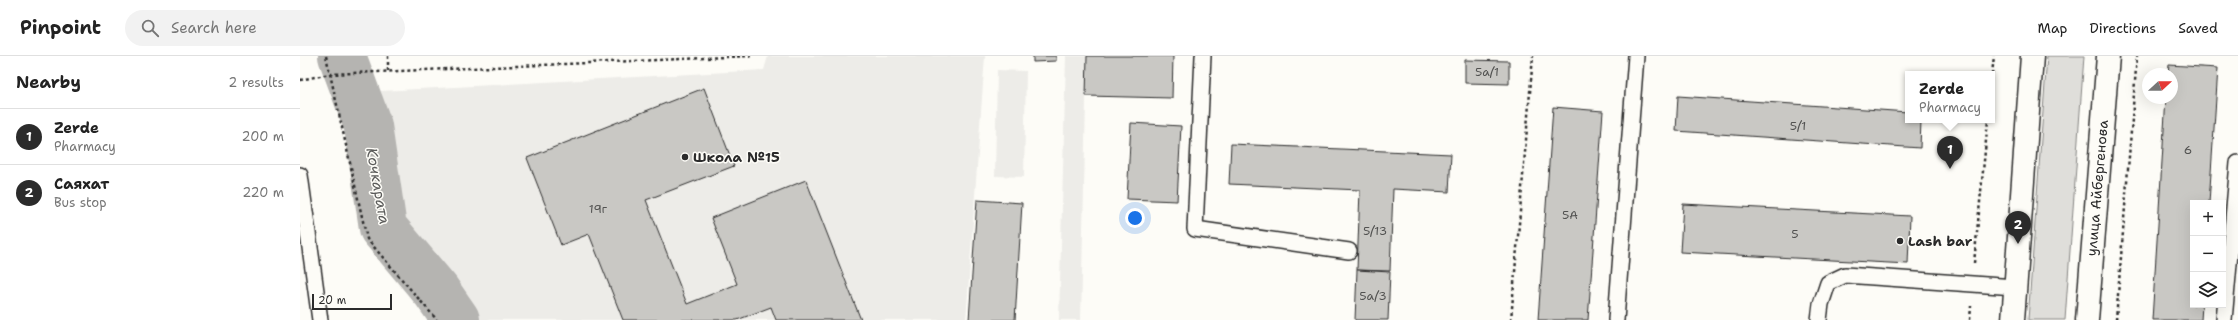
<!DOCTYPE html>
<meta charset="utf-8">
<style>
body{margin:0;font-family:"Shantell Sans",sans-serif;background:#f2f2f2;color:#222}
.controls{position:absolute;right:12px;bottom:12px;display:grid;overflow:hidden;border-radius:0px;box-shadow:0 4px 16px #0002}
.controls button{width:36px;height:36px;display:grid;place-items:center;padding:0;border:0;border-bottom:1px solid #e0e0e0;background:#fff;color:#222;font:20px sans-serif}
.compass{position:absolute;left:1842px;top:12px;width:36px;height:36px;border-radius:50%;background:#fff;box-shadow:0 4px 16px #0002;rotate:69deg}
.scale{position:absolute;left:12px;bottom:10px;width:80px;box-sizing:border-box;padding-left:4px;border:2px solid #2b2b2b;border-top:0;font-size:11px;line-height:14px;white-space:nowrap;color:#2b2b2b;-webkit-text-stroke:3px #fdfcf7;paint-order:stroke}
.you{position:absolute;left:835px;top:162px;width:14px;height:14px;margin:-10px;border:3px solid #fff;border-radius:50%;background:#1a73e8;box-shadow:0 0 0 6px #1a73e833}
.badge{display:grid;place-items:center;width:26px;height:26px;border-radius:50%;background:#2b2b2b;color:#fff;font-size:13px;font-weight:700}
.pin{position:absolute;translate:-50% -33px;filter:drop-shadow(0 1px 2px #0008)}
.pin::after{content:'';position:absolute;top:21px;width:14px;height:12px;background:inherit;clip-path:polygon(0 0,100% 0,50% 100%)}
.popup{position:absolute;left:1605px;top:15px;width:90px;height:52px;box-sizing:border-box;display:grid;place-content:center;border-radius:0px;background:#fff;filter:drop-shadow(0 1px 3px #0005);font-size:13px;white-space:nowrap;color:#767676}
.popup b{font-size:15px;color:#222}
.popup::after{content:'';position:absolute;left:50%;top:100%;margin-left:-8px;border:8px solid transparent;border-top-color:#fff}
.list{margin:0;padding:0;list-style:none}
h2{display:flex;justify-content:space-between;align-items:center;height:52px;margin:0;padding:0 16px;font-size:17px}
h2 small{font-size:13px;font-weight:400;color:#767676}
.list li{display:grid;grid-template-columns:26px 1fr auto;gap:12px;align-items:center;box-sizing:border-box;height:56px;padding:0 16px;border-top:1px solid #e0e0e0}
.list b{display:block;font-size:15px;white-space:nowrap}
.list p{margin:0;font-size:13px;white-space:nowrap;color:#767676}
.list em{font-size:13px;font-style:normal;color:#767676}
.icon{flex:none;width:22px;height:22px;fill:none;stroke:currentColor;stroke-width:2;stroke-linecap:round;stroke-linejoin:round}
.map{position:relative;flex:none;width:1938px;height:264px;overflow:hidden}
header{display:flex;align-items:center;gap:24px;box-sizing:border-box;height:56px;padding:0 20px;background:#fff;border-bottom:1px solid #e0e0e0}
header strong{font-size:19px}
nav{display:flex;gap:22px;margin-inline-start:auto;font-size:14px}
.search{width:280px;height:36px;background:#f2f2f2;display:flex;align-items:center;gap:10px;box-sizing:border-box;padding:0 14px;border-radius:22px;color:#767676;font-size:15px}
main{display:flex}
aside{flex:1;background:#fff}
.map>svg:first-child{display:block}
</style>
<header>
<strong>Pinpoint</strong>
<div class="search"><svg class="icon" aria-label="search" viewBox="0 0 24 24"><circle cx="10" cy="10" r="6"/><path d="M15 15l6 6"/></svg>Search here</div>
<nav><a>Map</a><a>Directions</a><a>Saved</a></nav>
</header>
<main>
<aside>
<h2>Nearby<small>2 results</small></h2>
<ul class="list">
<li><span class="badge">1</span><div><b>Zerde</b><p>Pharmacy</p></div><em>200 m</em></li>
<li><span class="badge">2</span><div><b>Саяхат</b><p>Bus stop</p></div><em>220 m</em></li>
</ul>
</aside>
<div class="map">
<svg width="1938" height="264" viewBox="0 0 1938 264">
<rect width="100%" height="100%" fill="#fdfcf7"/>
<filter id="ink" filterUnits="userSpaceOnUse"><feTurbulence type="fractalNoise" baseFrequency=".025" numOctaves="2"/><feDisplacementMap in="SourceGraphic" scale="8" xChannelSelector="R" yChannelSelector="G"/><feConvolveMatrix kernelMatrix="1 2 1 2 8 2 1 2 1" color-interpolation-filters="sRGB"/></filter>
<g filter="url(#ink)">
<g fill="#edece8">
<polygon points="468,0 685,0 666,264 174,264 104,168 81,35 464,14"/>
<polygon points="766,0 787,0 781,264 759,264"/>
<polygon points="697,14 726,15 724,121 695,120"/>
</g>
<polygon fill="#dfdeda" stroke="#858482" points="1747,0 1784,0 1765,264 1728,264"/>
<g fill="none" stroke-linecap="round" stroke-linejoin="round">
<polyline stroke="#b5b4b1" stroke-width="48" points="42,0 68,70 83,172 136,235 156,264"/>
</g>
<g fill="#c9c8c4" stroke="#2b2b2b">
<polygon points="733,0 756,0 756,5 733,6"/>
<polygon points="787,0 873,0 872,42 786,40"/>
<polygon points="1165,4 1209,5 1209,28 1165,27"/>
<polygon points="1869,9 1918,12 1909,147 1893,147 1893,249 1902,249 1901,264 1852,264 1866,42 1872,42 1872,18 1868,18"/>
<polygon points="404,32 434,110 346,144 387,248 437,228 411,162 506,124 561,264 476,264 471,251 437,264 323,264 289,178 261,189 227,102"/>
<polygon points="1378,40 1608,56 1608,64 1621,64 1620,92 1376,75"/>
<polygon points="1253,51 1303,55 1288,264 1238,264"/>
<polygon points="831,67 881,70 877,145 827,143"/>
<polygon points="931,88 1151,98 1149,136 1093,133 1090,215 1057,214 1060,134 929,128"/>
<polygon points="677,144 722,147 715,264 669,264"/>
<polygon points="1383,148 1610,160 1608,208 1380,196"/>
<polygon points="1057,214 1090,216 1088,264 1055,264"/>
</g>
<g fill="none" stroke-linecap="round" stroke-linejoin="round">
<g stroke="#2b2b2b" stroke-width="18">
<g id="service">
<polyline points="903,0 895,173 1049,195"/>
<polyline points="0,119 20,264"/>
<polyline points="1316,264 1336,0"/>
<polyline points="1519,264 1521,248 1528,227 1545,219 1715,231"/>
<polyline points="1924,264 1938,107"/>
</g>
</g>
<g stroke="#2b2b2b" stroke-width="25">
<g id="tertiary">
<polyline points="1713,264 1732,0"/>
<polyline points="1787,264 1808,0"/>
</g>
</g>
<g stroke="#2b2b2b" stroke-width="2.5" stroke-dasharray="3 3" stroke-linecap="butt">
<polyline points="26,0 67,183 137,264"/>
<polyline points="88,0 88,15"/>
<polyline points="1692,18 1694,0"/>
<polyline points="0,24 30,18 451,0"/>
<polyline points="1674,207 1688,64"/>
<polyline points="1211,264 1233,0"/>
<polyline points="1670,264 1671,250"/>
<polyline points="1816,264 1837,0"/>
</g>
<use href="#service" stroke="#fdfcf7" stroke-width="15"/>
<use href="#tertiary" stroke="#fdfcf7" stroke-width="22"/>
</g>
</g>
<g fill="#2b2b2b" stroke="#fdfcf7" stroke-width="1.5">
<circle cx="385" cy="101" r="4"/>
<circle cx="1600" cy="185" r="4"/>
</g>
<g text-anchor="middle" stroke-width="3" stroke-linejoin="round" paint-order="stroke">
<g font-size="12" fill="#525251">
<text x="1187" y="20">5а/1</text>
<text x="1498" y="74">5/1</text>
<text x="1888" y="98">6</text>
<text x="298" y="157">19г</text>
<text x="1270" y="163">5А</text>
<text x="1075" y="179">5/13</text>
<text x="1495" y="182">5</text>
<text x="1073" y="244">5а/3</text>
</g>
<g font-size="14" font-weight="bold" fill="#2b2b2b" stroke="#fdfcf7" text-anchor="start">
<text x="393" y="106">Школа №15</text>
<text x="1608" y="190">Lash bar</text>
</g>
<g font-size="14" fill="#2b2b2b" stroke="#fdfcf7">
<text transform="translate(1797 132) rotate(-85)" y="5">улица Айбергенова</text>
</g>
<g font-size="15" font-style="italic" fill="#5b5b5a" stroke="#fdfcf7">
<text transform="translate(78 130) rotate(80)" y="5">Кочкарата</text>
</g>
</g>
</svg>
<div class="controls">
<button>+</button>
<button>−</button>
<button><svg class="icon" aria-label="layers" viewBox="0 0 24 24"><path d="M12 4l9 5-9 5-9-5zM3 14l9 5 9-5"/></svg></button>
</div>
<svg class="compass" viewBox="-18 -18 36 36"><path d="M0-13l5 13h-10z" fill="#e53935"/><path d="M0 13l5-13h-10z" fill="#767676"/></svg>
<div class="scale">20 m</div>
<div class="you"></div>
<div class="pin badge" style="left:1650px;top:113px">1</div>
<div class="popup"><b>Zerde</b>Pharmacy</div>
<div class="pin badge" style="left:1718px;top:188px">2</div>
</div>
</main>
